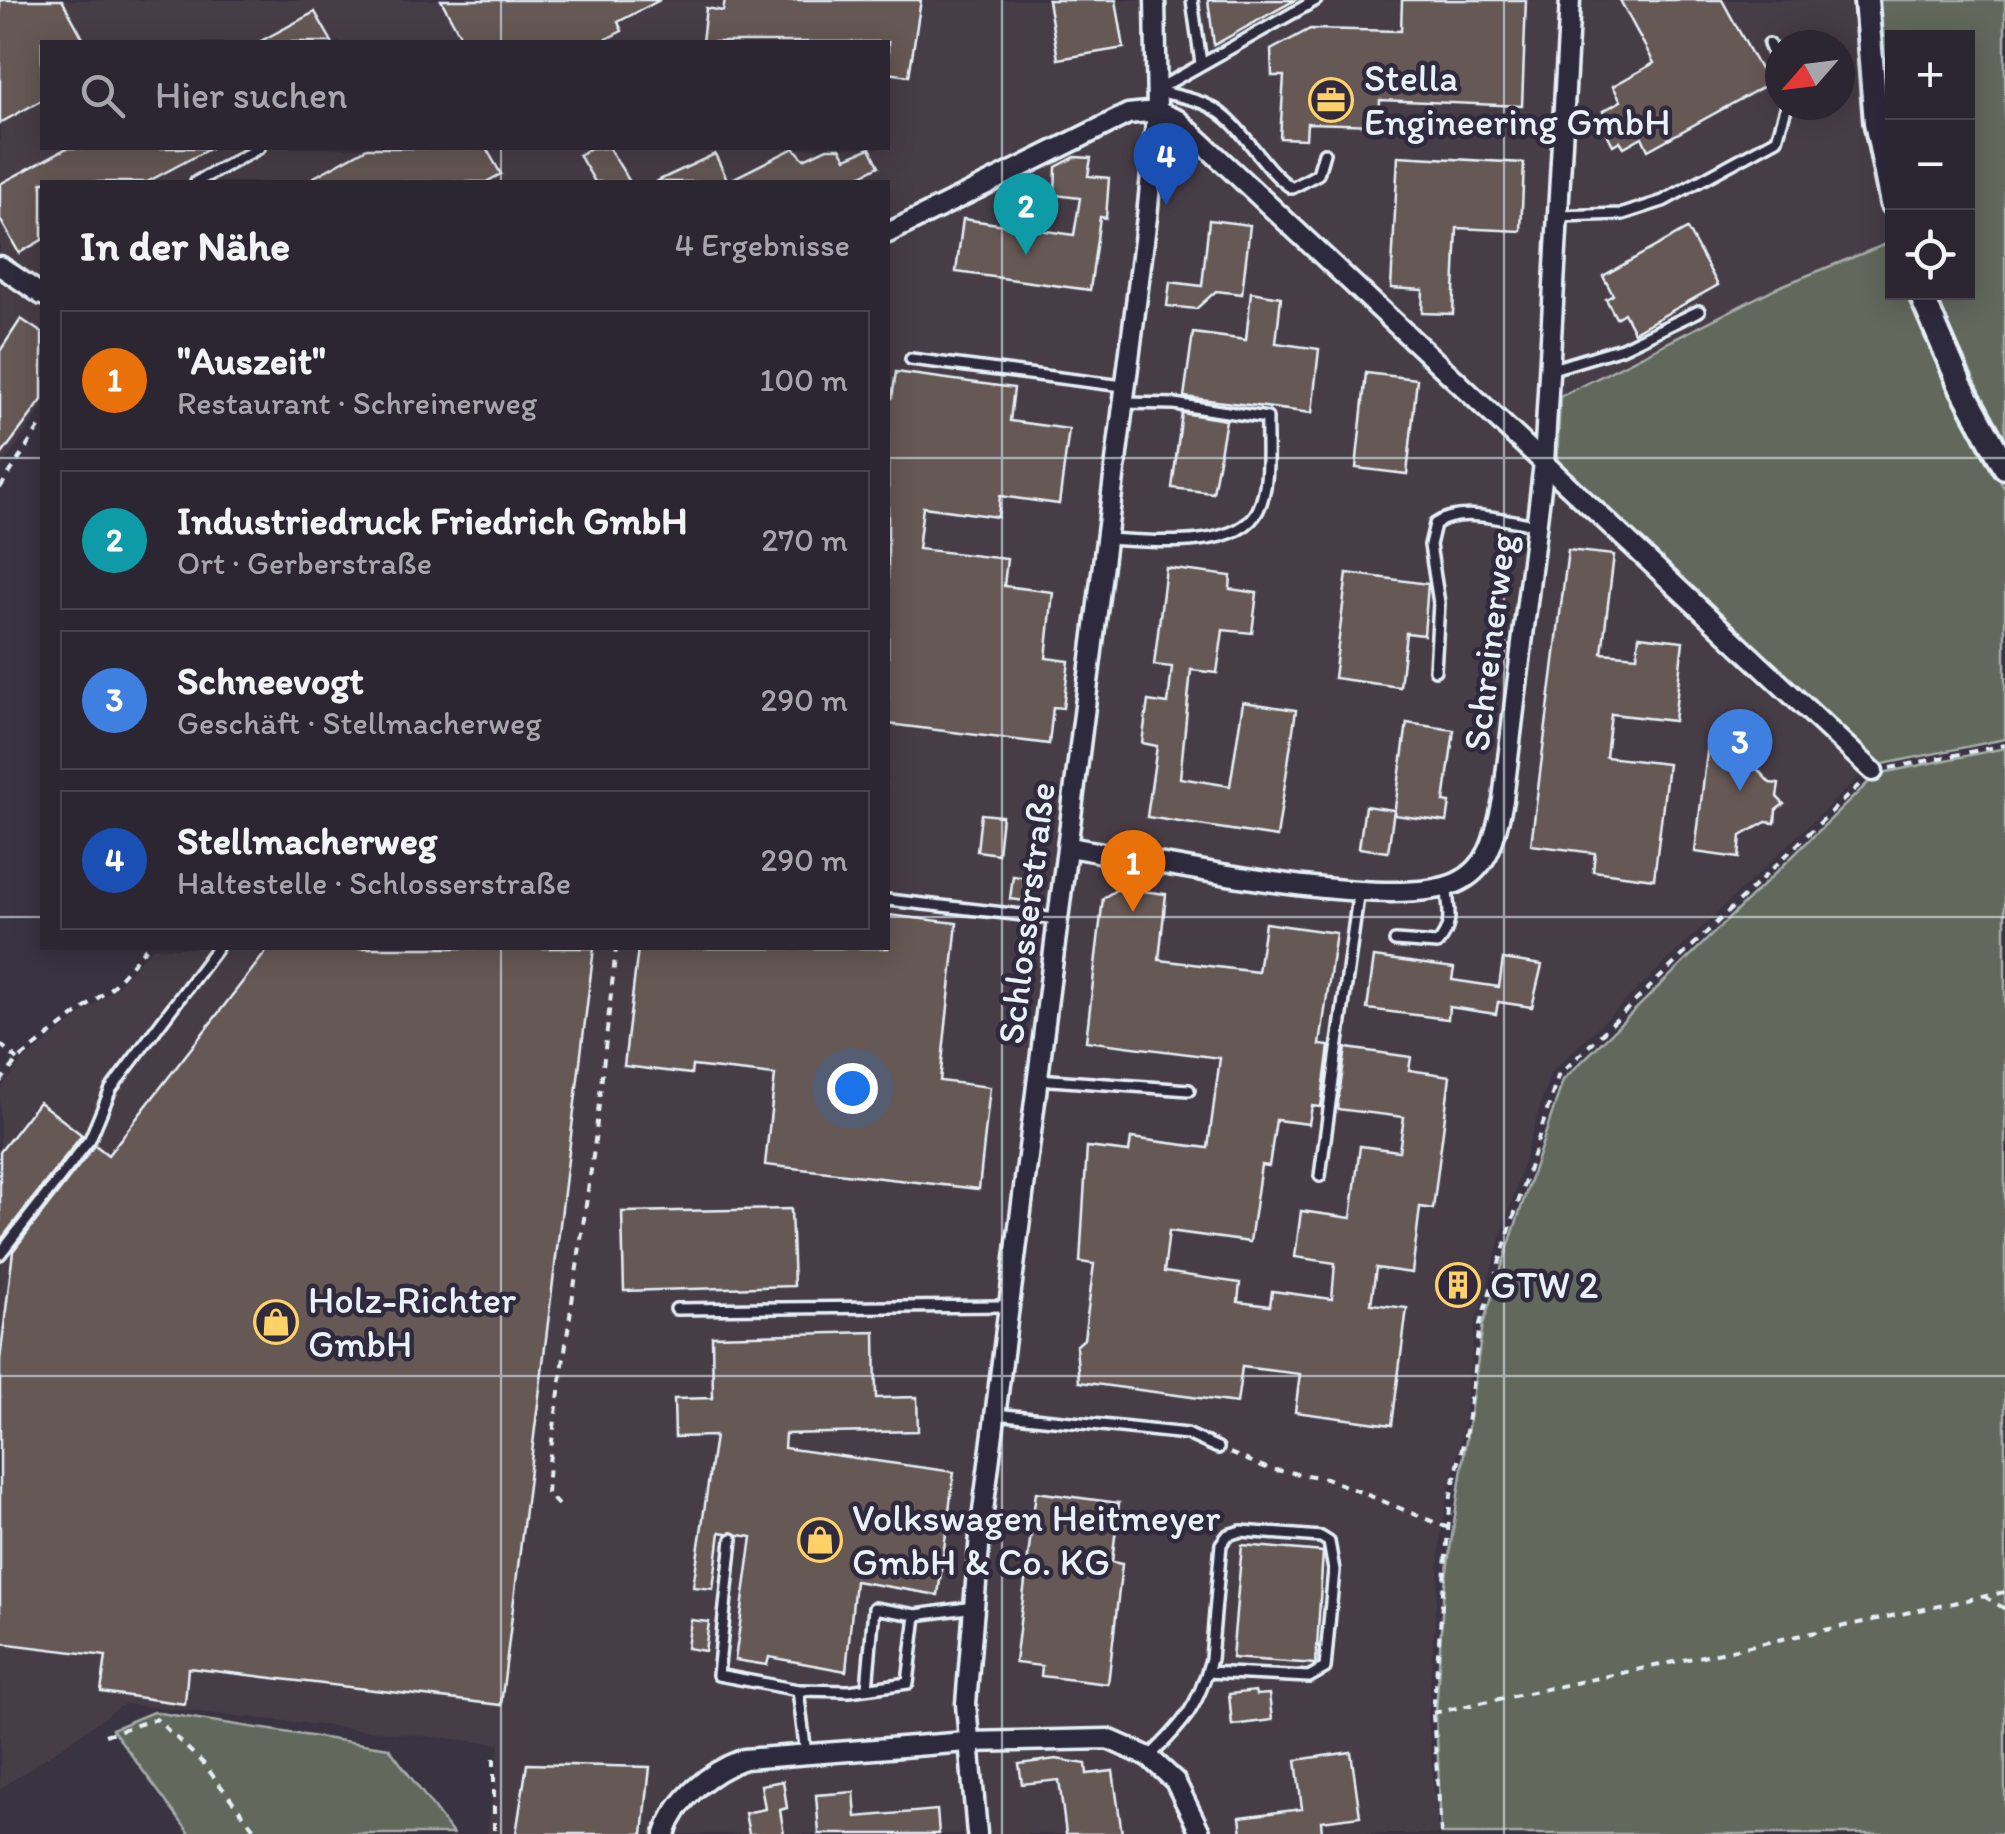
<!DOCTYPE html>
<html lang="de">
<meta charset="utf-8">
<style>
body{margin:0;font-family:Itim,sans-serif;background:#342e3a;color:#f1f3f6}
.controls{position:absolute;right:30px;top:30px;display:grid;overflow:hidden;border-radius:0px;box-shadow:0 5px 25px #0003}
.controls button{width:90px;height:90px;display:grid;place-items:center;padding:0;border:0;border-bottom:2px solid #48434d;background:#2c2632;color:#f1f3f6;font:50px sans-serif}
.compass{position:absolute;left:1765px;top:30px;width:90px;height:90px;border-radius:50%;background:#2c2632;box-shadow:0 5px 25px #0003;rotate:242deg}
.you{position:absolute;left:852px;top:1088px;width:35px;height:35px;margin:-25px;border:8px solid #fff;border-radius:50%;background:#1a73e8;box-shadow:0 0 0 15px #1a73e833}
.badge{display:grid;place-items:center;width:65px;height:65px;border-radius:50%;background:#ea580c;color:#fff;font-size:32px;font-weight:700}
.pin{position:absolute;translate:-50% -82px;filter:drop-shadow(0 2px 5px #0008)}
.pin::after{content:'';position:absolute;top:52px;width:35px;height:30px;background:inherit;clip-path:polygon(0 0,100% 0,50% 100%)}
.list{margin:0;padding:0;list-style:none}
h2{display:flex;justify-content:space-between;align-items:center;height:130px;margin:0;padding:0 40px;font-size:42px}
h2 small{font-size:32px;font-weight:400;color:#a6a5ac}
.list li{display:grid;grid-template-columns:65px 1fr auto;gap:30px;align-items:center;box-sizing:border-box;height:140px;margin:0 20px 20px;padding:0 20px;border:2px solid #48434d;border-radius:0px}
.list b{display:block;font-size:38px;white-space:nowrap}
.list p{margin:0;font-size:32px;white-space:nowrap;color:#a6a5ac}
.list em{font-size:32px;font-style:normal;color:#a6a5ac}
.icon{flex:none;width:55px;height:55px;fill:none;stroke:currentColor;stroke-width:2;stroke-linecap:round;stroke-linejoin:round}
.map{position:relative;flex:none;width:2005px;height:1834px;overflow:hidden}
.search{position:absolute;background:#2c2632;box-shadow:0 5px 25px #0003;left:40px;top:40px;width:850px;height:110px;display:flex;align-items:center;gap:25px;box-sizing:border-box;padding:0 35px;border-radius:0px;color:#a6a5ac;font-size:38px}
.panel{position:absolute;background:#2c2632;box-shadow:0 5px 25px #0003;left:40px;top:180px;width:850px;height:770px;border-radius:0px}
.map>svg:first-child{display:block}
</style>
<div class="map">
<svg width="2005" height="1834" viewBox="0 0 2005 1834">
<rect width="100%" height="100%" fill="#3a3342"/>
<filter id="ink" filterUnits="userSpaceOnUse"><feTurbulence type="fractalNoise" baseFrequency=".01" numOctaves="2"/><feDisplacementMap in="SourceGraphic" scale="20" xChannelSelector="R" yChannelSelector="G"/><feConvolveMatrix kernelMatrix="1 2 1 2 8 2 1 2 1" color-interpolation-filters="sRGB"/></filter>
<g filter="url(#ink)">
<path fill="#473e47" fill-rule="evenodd" d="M0 0H1853L1865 135 1891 242 1776 288 1537 408V450L1866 770 1550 1073 1475 1325 1462 1434 1441 1530 1428 1717 1438 1834H487L500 1744 124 1704 0 1789V1089L21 1063 114 989 152 948H888V182H42V409L0 469ZM42 42H888V148H42ZM1780 45H1840V105H1780Z"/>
<g fill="#62695b" stroke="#a5adaa" stroke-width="2.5">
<polygon points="1878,0 2005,0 2005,443 1933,293 1968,292 1968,38 1892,38 1892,149"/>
<polygon points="1891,242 1892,292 1907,293 1963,418 2005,489 2005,739 1874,766 1557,466 1560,397 1776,288"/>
<polygon points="2005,748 2005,1834 1441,1834 1436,1713 1443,1598 1483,1324 1563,1080 1877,774"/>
<polygon points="153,1712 389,1748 453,1834 190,1834 112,1729"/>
</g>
<g fill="#655954" stroke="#e8f1f8" stroke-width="2.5">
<polygon points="0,0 62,0 85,42 42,42 42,100 0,123"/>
<polygon points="441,0 660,0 618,22 622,31 600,42 464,42"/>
<polygon points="725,0 921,0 909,76 888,73 888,42 702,42 706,8 723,11"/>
<polygon points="1048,0 1116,0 1124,48 1058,59"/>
<polygon points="1208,0 1295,0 1214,45"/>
<polygon points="1402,0 1526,0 1522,106 1380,100 1379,125 1307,123 1306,139 1280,138 1284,76 1272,76 1271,50 1310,29 1401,31"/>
<polygon points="1620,0 1722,0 1768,84 1648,150 1642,137 1624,147 1620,141 1613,145 1602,124 1609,121 1603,111 1621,101 1613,86 1654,63"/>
<polygon points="315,12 332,42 259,42"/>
<polygon points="67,148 211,148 147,182 42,182 42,240 19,253 0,219 0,184"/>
<polygon points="367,148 486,148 501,174 486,182 305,182"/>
<polygon points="591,148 609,148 630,182 595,182 579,155"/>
<polygon points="794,148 804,159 827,148 840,148 846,158 870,148 879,166 848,182 655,182 715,154 728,181"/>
<polygon points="1398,156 1524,163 1521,231 1457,228 1453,314 1422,313 1423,290 1391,288"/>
<polygon points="1075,157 1091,158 1088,176 1109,178 1106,218 1100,217 1090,290 956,272 963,219 1074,235 1080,198 1055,195 1056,167"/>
<polygon points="1209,220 1250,225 1242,294 1216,291 1196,309 1167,306 1170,282 1202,286"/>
<polygon points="1687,229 1718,285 1634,332 1624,313 1616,318 1606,299 1613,295 1603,276"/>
<polygon points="1251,292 1281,297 1276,343 1319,349 1312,413 1184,397 1193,333 1246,340"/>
<polygon points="21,319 42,333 42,400 0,457 0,351"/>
<polygon points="896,372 1014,388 1010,421 1069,429 1059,504 1000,496 998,517 923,507 918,549 1007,559 1004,586 1053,592 1046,658 1069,661 1063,708 1053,707 1049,744 888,724 888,398 892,398"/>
<polygon points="1366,373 1417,379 1407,474 1356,468"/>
<polygon points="1182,413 1226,420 1213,493 1172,488"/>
<polygon points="1568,550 1614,555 1602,653 1637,656 1639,636 1683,641 1674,721 1611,714 1606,757 1668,764 1654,879 1593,871 1595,853 1531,845"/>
<polygon points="1166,568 1231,576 1230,589 1257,593 1252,633 1223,630 1217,673 1191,670 1180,778 1230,786 1243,702 1296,710 1277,837 1147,817 1157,746 1142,743 1148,701 1168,704 1172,667 1154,665"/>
<polygon points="1347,573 1428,584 1424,635 1406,633 1400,687 1334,678"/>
<polygon points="1407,723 1454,730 1444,802 1450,803 1447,822 1394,815"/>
<polygon points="1709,736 1753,742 1751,762 1770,783 1779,784 1777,797 1784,804 1776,810 1775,823 1766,822 1741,836 1739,858 1695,852"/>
<polygon points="1365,806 1394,810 1388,852 1359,848"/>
<polygon points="981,814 1002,816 998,854 977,851"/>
<polygon points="1013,876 1035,879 1032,902 1010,899"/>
<polygon points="1119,888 1166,894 1159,960 1258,972 1265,923 1336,933 1320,1045 1329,1046 1321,1107 1312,1106 1309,1124 1276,1120 1269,1166 1261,1165 1250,1242 1169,1231 1164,1272 1240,1283 1238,1302 1270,1306 1272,1291 1332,1299 1335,1263 1295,1257 1301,1211 1351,1218 1360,1146 1399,1151 1404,1117 1337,1109 1346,1048 1411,1057 1409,1070 1450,1076 1433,1209 1420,1207 1412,1273 1376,1268 1371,1304 1407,1308 1392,1425 1295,1412 1300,1374 1242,1367 1237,1403 1079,1382 1076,1346 1084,1339 1094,1264 1080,1262 1087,1147 1129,1152 1131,1138 1208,1148 1220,1058 1086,1041 1103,898"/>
<polygon points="888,915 957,923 940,1081 990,1087 979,1189 765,1165 775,1075 692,1066 691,1074 624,1066 638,948 888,948"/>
<polygon points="269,948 594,948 501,1705 188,1668 185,1704 101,1692 106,1656 0,1643 0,1360 13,1251 95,1145 108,1155"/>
<polygon points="1374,957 1454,968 1452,980 1499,987 1503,959 1542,965 1532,1007 1498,1002 1496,1014 1449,1007 1448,1019 1367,1009"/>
<polygon points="39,1102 82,1135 0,1241 0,1152"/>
<polygon points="791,1209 794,1286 624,1291 622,1212"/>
<polygon points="875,1332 876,1398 917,1397 918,1431 785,1434 784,1448 954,1472 938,1595 855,1581 846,1671 769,1657 767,1665 735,1660 752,1537 720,1532 713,1589 693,1587 715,1436 675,1437 674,1399 713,1398 712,1336"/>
<polygon points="1036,1492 1119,1503 1112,1562 1122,1564 1108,1684 1041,1676 1042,1666 1015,1663"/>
<polygon points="1242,1545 1323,1552 1316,1664 1232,1658"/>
<polygon points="691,1620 709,1622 705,1651 687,1648"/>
<polygon points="1255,1691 1256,1695 1269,1694 1272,1720 1232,1725 1229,1694"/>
<polygon points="1351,1752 1360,1816 1321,1821 1322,1834 1242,1834 1240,1817 1302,1809 1296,1760"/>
<polygon points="1056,1759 1086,1764 1087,1774 1113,1771 1122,1834 1066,1834 1059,1780 1022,1784 1019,1764"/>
<polygon points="527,1764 650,1767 643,1834 516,1834"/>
<polygon points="783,1781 787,1808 780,1810 784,1834 749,1834 745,1813 765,1809 761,1785"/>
<polygon points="854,1792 856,1817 937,1810 939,1834 819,1834 816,1795"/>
</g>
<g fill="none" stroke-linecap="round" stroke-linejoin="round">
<g stroke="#e8f1f8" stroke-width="16">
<g id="lane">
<polyline points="1192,0 1201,63"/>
<polyline points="1769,44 1780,72"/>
<polyline points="1158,89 1316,0"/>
<path d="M1156 91C1173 95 1194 98 1209 106 1245 124 1259 167 1292 188L1318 174 1324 153"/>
<polyline points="196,182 259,148"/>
<polyline points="1558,216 1623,214 1663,201 1777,139 1787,105"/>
<polyline points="911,359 1123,386"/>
<polyline points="1549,370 1622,348 1699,311"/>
<path d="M1106 539C1145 541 1238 552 1258 510 1271 484 1266 446 1267 418L1174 404 1124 403"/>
<path d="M1435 670 1439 603 1430 545 1435 524C1460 506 1508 521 1536 525"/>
<polyline points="888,900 1058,919"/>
<path d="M1395 941 1437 944C1454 926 1449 909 1446 885"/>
<polyline points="1037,1079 1189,1090"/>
<polyline points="1320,1176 1359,889"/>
<polyline points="0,1254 90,1139 111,1089 217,948"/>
<polyline points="676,1309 1007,1306"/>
<polyline points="995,1414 1187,1434 1218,1448"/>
<polyline points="732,1539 718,1675 798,1690 806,1754"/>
<polyline points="867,1688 874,1608 916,1615"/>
<polyline points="798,1690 849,1691 908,1683 916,1615 974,1607"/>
<path d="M1149 1757C1184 1723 1198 1707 1211 1659L1221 1544 1228 1535 1241 1531 1321 1537 1329 1542 1334 1570 1325 1668 1309 1677 1207 1672"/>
</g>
</g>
<g stroke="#e8f1f8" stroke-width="25">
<g id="street">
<polyline points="888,233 1128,114 1157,111 1178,120 1873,771"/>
<polyline points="0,266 42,295"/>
<path d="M1068 847C1151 860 1387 913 1456 883 1491 868 1496 832 1503 800L1544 463 1570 0"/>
<path d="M665 1834C677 1798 709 1772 744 1759L967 1742 1108 1739 1149 1757 1175 1781 1201 1834"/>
<polyline points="977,1834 966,1704 980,1535 1147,217 1157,111 1155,0"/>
</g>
</g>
<g stroke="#e8f1f8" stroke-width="30">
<g id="secondary">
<polyline points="1866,0 1876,122 1892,203"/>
<polyline points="1920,292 1960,384 2005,467"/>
</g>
</g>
<g stroke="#e8f1f8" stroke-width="4" stroke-dasharray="8 8" stroke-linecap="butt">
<polyline points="0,488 42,423"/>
<polyline points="1890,768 2005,745"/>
<polyline points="0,1044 18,1060"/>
<polyline points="0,1082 18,1060 112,987 146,948"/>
<polyline points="1230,1453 1269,1469 1326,1478 1451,1529"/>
<polyline points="558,1505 547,1493 549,1462 594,1149 616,948"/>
<polyline points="1984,1596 2005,1609"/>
<polyline points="1433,1713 2005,1592"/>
<polyline points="105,1735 156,1719 203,1763 258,1834"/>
<polyline points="494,1758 494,1834"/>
<polyline points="1441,1834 1433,1713 1451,1495 1466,1431 1480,1324 1558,1076 1861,783"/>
</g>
<use href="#lane" stroke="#2f2a3d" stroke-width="9"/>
<use href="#street" stroke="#2f2a3d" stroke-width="18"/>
<use href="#secondary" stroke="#2f2a3d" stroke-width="22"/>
</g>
</g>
<path fill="none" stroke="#e8f1f8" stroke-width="2.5" stroke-opacity="0.55" d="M501 0V42M1002 0V1834M1504 0V1834M501 148V182M0 458H42M888 458H2005M0 917H42M888 917H2005M501 948V1834M0 1376H2005"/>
<defs>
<g id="office-ring" transform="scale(2.25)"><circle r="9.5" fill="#2f2a3d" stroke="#ffd166" stroke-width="1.5"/><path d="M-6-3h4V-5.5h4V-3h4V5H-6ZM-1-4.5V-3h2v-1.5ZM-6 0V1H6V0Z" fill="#ffd166"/></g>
<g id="building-ring" transform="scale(2.25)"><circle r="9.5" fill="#2f2a3d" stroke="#ffd166" stroke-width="1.5"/><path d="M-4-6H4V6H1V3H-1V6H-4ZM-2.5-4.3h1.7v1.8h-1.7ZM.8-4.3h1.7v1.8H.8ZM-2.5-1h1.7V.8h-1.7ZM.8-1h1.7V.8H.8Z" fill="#ffd166"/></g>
<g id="shop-ring" transform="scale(2.25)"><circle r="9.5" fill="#2f2a3d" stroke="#ffd166" stroke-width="1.5"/><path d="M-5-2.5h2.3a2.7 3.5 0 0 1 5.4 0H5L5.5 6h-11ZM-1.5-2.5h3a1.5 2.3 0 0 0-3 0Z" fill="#ffd166"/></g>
</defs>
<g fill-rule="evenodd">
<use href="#office-ring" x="1331" y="100"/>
<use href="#building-ring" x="1458" y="1285"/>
<use href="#shop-ring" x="276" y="1322"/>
<use href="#shop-ring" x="820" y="1540"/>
</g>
<g text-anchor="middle" stroke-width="9" stroke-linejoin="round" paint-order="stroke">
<g font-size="38" fill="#e8f1f8" stroke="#2f2a3d" text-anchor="start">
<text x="1364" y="91">Stella<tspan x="1364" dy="44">Engineering GmbH</tspan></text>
<text x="1490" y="1298">GTW 2</text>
<text x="308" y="1313">Holz-Richter<tspan x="308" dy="44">GmbH</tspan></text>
<text x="852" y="1531">Volkswagen Heitmeyer<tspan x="852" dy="44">GmbH &amp; Co. KG</tspan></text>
</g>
<g font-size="38" fill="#e8f1f8" stroke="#2f2a3d">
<text transform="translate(1489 642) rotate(-83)" y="13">Schreinerweg</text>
<text transform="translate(1026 913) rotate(-83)" y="13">Schlosserstraße</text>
</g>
</g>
</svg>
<div class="controls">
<button>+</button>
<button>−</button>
<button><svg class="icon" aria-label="locate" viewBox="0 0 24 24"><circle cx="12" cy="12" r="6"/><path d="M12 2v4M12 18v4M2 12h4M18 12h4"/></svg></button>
</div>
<svg class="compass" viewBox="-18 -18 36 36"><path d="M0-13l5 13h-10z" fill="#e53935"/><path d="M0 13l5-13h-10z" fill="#a6a5ac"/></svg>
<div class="you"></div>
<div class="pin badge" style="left:1133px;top:912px;background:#e8710a">1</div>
<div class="pin badge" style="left:1026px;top:255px;background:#0f9aa8">2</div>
<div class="pin badge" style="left:1740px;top:791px;background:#3f7fe0">3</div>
<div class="pin badge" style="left:1166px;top:205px;background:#1a4fb4">4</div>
<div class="search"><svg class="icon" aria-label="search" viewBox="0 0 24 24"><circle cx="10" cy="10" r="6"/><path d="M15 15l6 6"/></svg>Hier suchen</div>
<section class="panel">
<h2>In der Nähe<small>4 Ergebnisse</small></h2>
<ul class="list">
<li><span class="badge" style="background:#e8710a">1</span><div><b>&quot;Auszeit&quot;</b><p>Restaurant · Schreinerweg</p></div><em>100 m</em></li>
<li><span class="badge" style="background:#0f9aa8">2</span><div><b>Industriedruck Friedrich GmbH</b><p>Ort · Gerberstraße</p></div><em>270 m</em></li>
<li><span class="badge" style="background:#3f7fe0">3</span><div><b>Schneevogt</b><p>Geschäft · Stellmacherweg</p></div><em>290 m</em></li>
<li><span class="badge" style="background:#1a4fb4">4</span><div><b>Stellmacherweg</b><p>Haltestelle · Schlosserstraße</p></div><em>290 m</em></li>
</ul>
</section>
</div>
